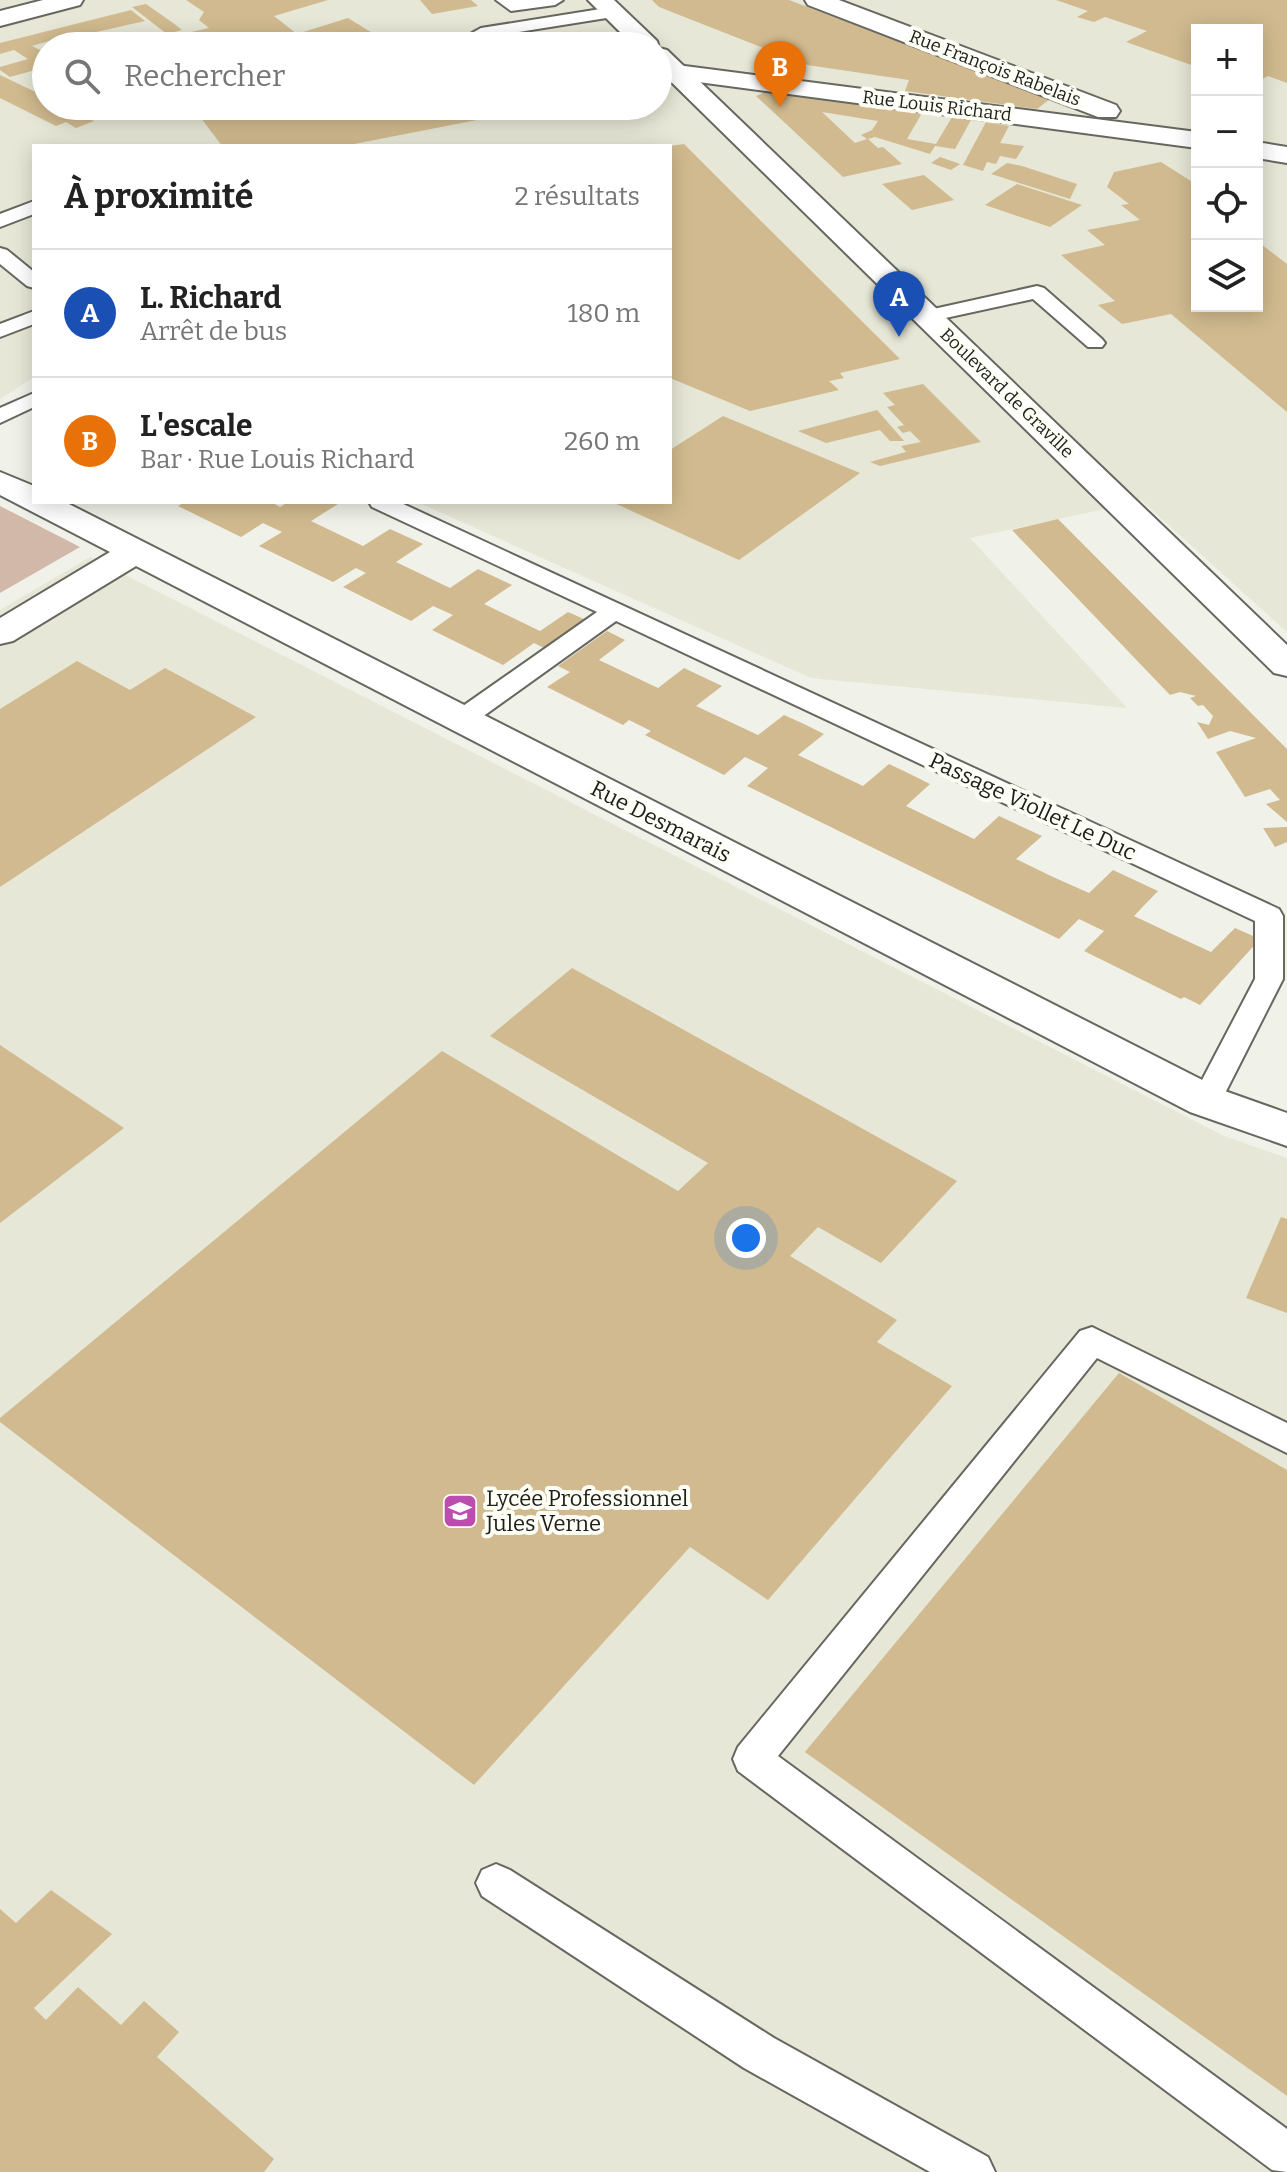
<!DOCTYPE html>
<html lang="fr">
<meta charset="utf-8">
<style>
body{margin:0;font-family:Bitter,serif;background:#f2f2f2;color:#222}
.controls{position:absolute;right:24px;top:24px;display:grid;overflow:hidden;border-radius:0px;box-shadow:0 4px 20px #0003}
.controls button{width:72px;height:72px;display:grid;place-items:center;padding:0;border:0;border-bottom:2px solid #e0e0e0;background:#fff;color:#222;font:40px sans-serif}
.you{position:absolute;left:746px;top:1238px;width:28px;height:28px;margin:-20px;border:6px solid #fff;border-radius:50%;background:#1a73e8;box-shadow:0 0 0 12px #1a73e833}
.badge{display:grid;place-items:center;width:52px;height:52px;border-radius:50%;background:#7c3aed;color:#fff;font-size:26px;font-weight:700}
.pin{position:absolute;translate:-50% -66px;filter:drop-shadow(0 2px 4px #0008)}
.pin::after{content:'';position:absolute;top:42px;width:28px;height:24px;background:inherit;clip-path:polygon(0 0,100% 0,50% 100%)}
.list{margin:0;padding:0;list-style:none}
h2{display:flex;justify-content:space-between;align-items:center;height:104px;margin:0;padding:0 32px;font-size:34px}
h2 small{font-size:26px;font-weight:400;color:#767676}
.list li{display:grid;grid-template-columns:52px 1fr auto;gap:24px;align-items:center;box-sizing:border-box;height:128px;padding:0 32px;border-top:2px solid #e0e0e0}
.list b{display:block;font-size:30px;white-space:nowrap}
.list p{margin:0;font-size:26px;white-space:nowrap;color:#767676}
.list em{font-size:26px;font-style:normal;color:#767676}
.icon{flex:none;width:44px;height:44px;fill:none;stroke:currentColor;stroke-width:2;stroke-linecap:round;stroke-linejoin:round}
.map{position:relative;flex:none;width:1287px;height:2172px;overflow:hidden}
.search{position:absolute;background:#fff;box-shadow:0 4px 20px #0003;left:32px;top:32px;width:640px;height:88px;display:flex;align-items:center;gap:20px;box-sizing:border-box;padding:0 28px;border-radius:44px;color:#767676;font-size:30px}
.panel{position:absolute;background:#fff;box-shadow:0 4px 20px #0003;left:32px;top:144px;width:640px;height:360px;border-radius:0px}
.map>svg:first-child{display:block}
</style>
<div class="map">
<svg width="1287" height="2172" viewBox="0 0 1287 2172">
<rect width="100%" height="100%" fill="#f0f1e8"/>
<g fill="#e6e7d6" fill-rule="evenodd">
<path d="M0 0H1287V632L1142 501 970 538 1127 708 811 678 417 502H670V146H34V377L0 399ZM1197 30H1257V306H1197ZM46 46H658V106H46Z"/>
<polygon points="90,557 1224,1136 1287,1158 1287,2172 0,2172 0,610"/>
</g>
<polygon fill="#d2b8a8" points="0,506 80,547 0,593"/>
<g fill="#d1ba8f" fill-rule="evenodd">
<polygon points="186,0 328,0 274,16 297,34 348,18 382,39 334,46 203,46 187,33 209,28 199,20 204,12"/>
<polygon points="420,0 471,0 478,6 432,14"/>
<polygon points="652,0 789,0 1050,99 1037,109 905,91 909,80 807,65 659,7"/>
<polygon points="1056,0 1287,0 1287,83 1268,76 1257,82 1257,30 1197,30 1197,67 1126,42 1147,31 1105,17 1094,22 1077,17 1088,11"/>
<polygon points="146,4 173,23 182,30 167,34 132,7"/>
<polygon points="131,10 145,21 74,37 83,45 79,46 63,37 32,46 46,53 46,67 10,77 0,70 0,67 28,59 14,50 0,54 0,43"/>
<polygon points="455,37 463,46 416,46 416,44"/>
<polygon points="0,75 46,97 46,106 64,106 94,121 76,128 66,122 56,126 0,98"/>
<path d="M768 91 922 113 907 139 936 144 952 117 971 120 955 149 935 146 930 154 875 137 868 139 878 148 883 147 902 164 843 177 756 96ZM822 112 878 121 872 130 861 135 867 139 855 143Z"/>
<polygon points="192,106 543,106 543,107 344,146 222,146"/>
<polygon points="986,122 1009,126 1000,143 1024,146 1016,159 1000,156 996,164 987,162 983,171 963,165"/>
<polygon points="684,144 749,209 900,359 840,373 844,378 829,381 839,390 750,411 670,378 670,146"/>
<polygon points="940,157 960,164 951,170 931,163"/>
<polygon points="1161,162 1197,185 1197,306 1257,306 1257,241 1287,264 1287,412 1171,314 1122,324 1098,305 1115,301 1061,255 1105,245 1087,230 1140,220 1121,205 1129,204 1107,187 1114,172"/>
<polygon points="1007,163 1022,166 1077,184 1070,199 991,174"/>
<polygon points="924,175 954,200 912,210 882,184"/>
<polygon points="1017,184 1082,205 1050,227 985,205"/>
<polygon points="923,384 981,442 880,466 870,462 906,452 901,446 921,442 910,431 903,433 897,427 904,425 887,407 895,405 883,393"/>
<polygon points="877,410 904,441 890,441 880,430 826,443 798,431"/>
<polygon points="723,416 860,473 739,560 612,502 670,502 670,450"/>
<polygon points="185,502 271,502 280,507 288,502 334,502 338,504 311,521 363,546 390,529 423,544 396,562 450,588 478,569 512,585 484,604 540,631 568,612 586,620 546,649 534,643 503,665 432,630 453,615 433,606 411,621 343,587 366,573 356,568 333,582 259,546 282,532 263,523 241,537 178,506"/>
<polygon points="1058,519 1287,749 1287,822 1266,804 1280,800 1270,789 1245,797 1216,752 1256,738 1230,731 1208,739 1197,722 1209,725 1213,716 1203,705 1198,706 1190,698 1196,696 1180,692 1170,695 1012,530"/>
<polygon points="607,631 625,640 599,660 658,688 684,668 722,686 696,706 758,735 784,715 804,724 824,734 798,755 863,786 889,764 910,774 930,784 906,806 974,839 999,816 1042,836 1016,859 1053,877 1089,893 1113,870 1158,891 1134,916 1172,934 1211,952 1235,928 1260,939 1200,1005 1184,997 1181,999 1084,951 1104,931 1079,919 1059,939 747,786 768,768 745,757 724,775 645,735 651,731 629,720 623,725 547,687 570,672 558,666"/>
<polygon points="77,661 130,690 165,668 256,717 0,887 0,709"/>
<polygon points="1287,827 1287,842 1275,847 1263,828"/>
<polygon points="572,968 957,1181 881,1263 818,1227 790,1256 897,1320 877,1342 952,1386 768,1600 690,1547 474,1785 0,1422 0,1418 442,1051 678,1191 708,1163 490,1036"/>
<polygon points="0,1045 124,1128 0,1223"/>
<polygon points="1281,1217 1287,1219 1287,1313 1246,1298"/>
<polygon points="1119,1373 1287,1470 1287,2096 805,1752"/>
<polygon points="51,1890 112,1934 34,2008 46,2020 78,1987 121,2025 144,2001 179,2032 157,2057 274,2159 264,2172 0,2172 0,1909 16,1923"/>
</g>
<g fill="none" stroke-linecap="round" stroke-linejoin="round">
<g stroke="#676760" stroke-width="4">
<g id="service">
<polygon points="496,0 563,0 555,5 511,11"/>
<polygon points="613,7 619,8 621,12 619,16 481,38 472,33 481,28"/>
<polygon points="34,201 34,214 0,227 0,214"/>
<polygon points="0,248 7,250 34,272 34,288 27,286 0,264"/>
<polygon points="1037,286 1044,288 1102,339 1105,343 1102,347 1088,347 1033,299 927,322 917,316 920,312"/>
<polygon points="34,311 34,324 0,337 0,324"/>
<polygon points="34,393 34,407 0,423 0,408"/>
<polygon points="369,502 399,502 1279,909 1283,916 1283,979 1217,1109 1206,1112 1195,1109 1191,1101 1255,979 1255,921 616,621 471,725 453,725 449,719 453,713 597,612 372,507"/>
<polygon points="1092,1327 1287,1423 1287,1453 1097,1358 778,1756 1287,2129 1287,2172 1272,2170 738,1771 733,1759 738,1747 1080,1331"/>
<polygon points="496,1864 510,1870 774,2038 988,2157 995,2172 930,2172 744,2068 482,1896 476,1883 482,1870"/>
</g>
</g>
<g stroke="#676760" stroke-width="4">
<g id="minor">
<polygon points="805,0 839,0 1116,105 1120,111 1116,117 1098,117 808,5"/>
<polygon points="677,65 1197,132 1197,148 668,78 664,73 668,68"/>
<polygon points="1257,142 1287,147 1287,163 1257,158"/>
<polygon points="0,472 34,486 34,502 65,502 1222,1090 1287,1113 1287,1146 1190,1112 136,566 13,641 0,644 0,618 110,552 0,495"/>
</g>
</g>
<g stroke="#676760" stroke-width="4">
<g id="tertiary">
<polygon points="43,0 83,0 80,5 0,26 0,11"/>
<polygon points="588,0 614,0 657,41 659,48 667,50 1287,645 1287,676 1274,673 658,69 658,46 634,46"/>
</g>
</g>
<use href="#service" fill="#fff" fill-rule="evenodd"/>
<use href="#minor" fill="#fff" fill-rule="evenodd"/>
<use href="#tertiary" fill="#fff" fill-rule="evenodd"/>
</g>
<defs>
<g id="school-square" transform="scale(1.8)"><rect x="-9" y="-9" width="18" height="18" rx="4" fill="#ba4dad" stroke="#fdfef5"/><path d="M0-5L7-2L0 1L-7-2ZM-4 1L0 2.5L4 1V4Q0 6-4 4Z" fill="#fff"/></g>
</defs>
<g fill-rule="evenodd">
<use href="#school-square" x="460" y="1511"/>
</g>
<g text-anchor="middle" stroke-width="8" stroke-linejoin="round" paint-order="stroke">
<g font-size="18" fill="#1d1d1a" stroke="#fdfef5">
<text transform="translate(995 68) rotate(21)" y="6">Rue François Rabelais</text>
<text transform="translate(937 106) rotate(7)" y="6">Rue Louis Richard</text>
<text transform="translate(1007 393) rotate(44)" y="6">Boulevard de Graville</text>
</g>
<g font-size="22" fill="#1d1d1a" stroke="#fdfef5">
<text transform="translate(1033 806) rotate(25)" y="8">Passage Viollet Le Duc</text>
<text transform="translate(661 821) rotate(27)" y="8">Rue Desmarais</text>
</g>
<g font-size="22" fill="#1d1d1a" stroke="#fdfef5" text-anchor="start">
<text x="486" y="1506">Lycée Professionnel<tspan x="486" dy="25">Jules Verne</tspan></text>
</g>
</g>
</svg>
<div class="controls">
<button>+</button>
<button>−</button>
<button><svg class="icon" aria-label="locate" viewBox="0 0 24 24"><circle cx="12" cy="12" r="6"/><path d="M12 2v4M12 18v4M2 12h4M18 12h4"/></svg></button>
<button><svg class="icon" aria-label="layers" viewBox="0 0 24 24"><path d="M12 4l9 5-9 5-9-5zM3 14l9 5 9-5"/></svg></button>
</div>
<div class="you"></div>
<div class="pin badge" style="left:899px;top:337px;background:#1a4fb4">A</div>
<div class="pin badge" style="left:780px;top:107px;background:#e8710a">B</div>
<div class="search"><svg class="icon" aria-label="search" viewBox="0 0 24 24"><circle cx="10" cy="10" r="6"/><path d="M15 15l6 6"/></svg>Rechercher</div>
<section class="panel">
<h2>À proximité<small>2 résultats</small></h2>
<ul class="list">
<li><span class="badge" style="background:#1a4fb4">A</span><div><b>L. Richard</b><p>Arrêt de bus</p></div><em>180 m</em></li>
<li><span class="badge" style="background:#e8710a">B</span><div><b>L'escale</b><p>Bar · Rue Louis Richard</p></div><em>260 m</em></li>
</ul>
</section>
</div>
